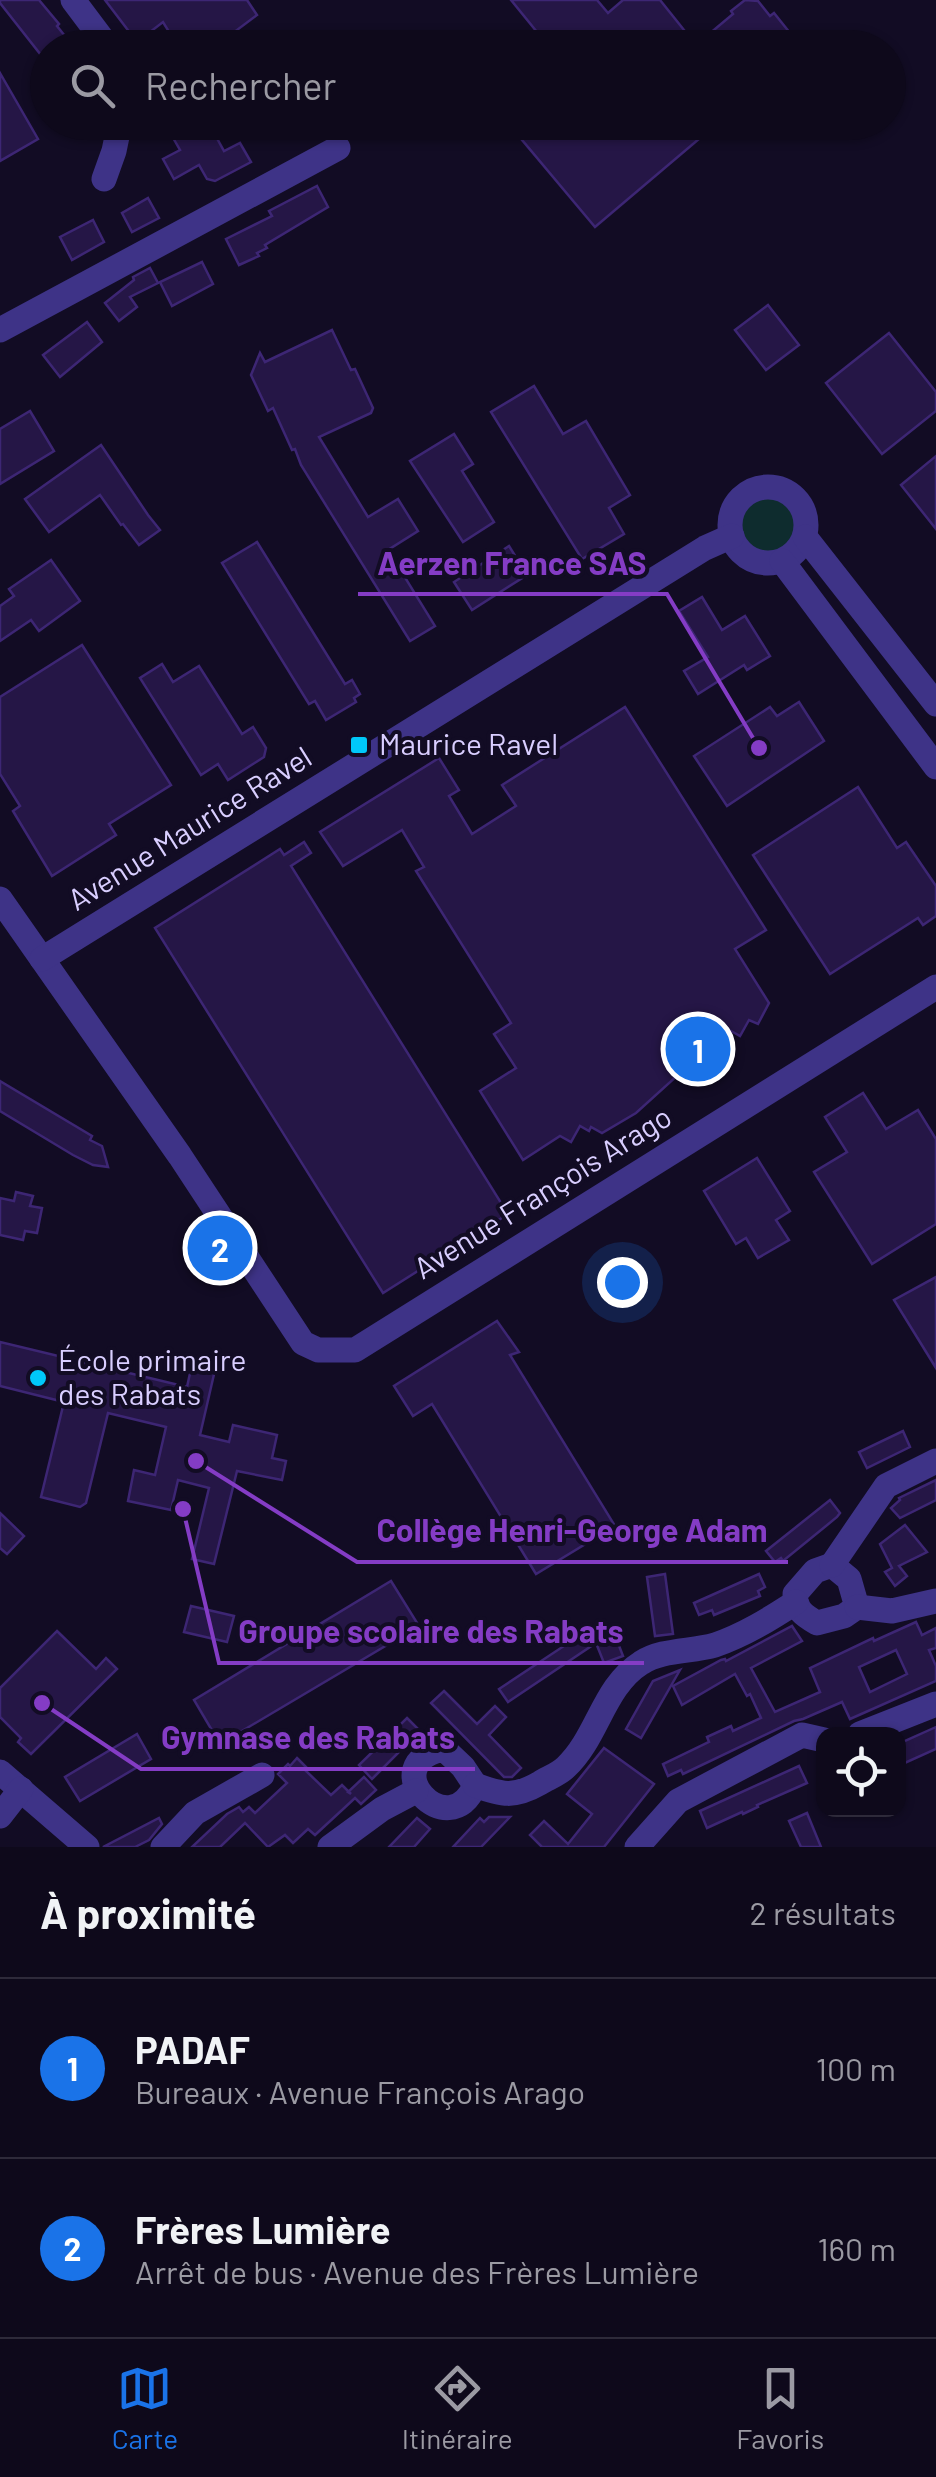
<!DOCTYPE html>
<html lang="fr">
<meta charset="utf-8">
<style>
body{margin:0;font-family:Barlow,sans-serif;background:#1c1728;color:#f1f3f6}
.controls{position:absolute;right:30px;bottom:30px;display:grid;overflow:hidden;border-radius:20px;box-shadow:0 2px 8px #0004}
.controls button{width:90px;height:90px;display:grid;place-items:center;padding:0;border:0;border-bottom:2px solid #2e2a3a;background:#0e091b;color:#f1f3f6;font:50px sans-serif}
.you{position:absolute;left:622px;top:1282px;width:35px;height:35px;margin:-25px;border:8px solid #fff;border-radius:50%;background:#1a73e8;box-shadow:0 0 0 15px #1a73e833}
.badge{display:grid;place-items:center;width:65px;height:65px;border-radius:50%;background:#1a73e8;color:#fff;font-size:32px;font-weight:700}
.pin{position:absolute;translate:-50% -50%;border:5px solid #fff;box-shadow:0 2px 10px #0006}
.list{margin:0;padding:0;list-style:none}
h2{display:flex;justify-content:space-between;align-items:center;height:130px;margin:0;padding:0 40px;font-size:42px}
h2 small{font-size:32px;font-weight:400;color:#9b9aa3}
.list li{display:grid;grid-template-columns:65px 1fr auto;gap:30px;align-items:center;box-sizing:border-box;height:180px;padding:0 40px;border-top:2px solid #2e2a3a}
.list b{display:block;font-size:38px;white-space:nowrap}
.list p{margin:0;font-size:32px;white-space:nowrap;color:#9b9aa3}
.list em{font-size:32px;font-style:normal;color:#9b9aa3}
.icon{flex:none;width:55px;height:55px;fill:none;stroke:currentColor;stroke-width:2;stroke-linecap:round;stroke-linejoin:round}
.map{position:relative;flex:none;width:936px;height:1847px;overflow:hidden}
.search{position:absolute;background:#0e091b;box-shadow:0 2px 8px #0004;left:30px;right:30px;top:30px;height:110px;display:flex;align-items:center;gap:25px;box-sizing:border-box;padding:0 35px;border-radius:55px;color:#9b9aa3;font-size:38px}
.sheet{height:490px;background:#0e091b}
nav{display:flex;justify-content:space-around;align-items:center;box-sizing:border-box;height:140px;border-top:2px solid #2e2a3a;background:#0e091b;font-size:28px;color:#9b9aa3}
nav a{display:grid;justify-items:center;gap:5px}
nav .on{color:#1a73e8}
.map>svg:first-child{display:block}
</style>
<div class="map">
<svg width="936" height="1847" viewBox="0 0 936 1847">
<rect width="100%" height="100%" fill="#120c24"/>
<circle fill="#0e2c2e" cx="768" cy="525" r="28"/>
<g fill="#251646" stroke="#3d2674" stroke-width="2.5" fill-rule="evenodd">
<polygon points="0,0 39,0 59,24 57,26 65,36 51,48 48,48 41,55 0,3"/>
<polygon points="105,0 247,0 257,15 213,48 179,48 163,22 137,42"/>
<polygon points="511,0 597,0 608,13 623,0 660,0 696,45 733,14 731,11 745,0 758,1 770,16 774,13 802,48 550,48"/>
<polygon points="0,73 38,139 0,161"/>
<polygon points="164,122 208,122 224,151 240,143 251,162 215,181 207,179 199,165 174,179 163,159 180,150"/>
<polygon points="507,122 719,122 595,227"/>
<polygon points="317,186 328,207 265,245 267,248 257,253 259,256 239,265 226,239 272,216 269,211"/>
<polygon points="148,198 159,218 132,232 122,213"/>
<polygon points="93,220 104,242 72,260 60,237"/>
<polygon points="202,262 213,284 172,306 160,282"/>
<polygon points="150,268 158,283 130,297 137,307 119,321 105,303 134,280 133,277"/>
<polygon points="768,305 799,345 766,370 735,330"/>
<polygon points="87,322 102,342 60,377 43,355"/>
<polygon points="332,330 351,370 355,369 373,408 371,413 319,437 368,517 398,499 418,531 388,550 435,626 410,641 301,465 295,449 292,450 273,408 268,411 251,375 260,353 265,362"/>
<polygon points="889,333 936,392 936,411 882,454 826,383"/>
<polygon points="534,386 563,434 586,421 630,495 609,508 624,534 582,559 491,412"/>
<polygon points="30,411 54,451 0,484 0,429"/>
<polygon points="454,434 473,464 462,471 494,522 463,542 410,461"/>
<polygon points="101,445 148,515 160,530 139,545 123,524 121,525 100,495 49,532 25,499"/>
<polygon points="936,456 936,529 901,485"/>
<polygon points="257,542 345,684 352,680 360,694 354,698 356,702 326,720 315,701 309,704 222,563"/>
<polygon points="509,546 527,575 472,610 454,582"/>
<polygon points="51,560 80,601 39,631 31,620 0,641 0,606 14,596 9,589"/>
<polygon points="702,597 722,630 745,616 770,656 747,670 744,665 698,694 684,671 708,657 679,611"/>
<polygon points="82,645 171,785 109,824 116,835 52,876 13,811 20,806 0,774 0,697"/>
<polygon points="162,664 173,682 199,666 242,734 253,727 266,748 264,757 228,780 218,764 201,775 140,678"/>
<polygon points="799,702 824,741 727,806 694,756 770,707 777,716"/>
<polygon points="625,707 766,930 735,949 769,1003 758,1024 749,1020 740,1036 731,1031 722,1047 713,1042 704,1058 693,1052 678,1075 636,1113 602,1133 591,1127 589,1131 580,1126 571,1142 560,1136 523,1160 480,1091 516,1068 494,1034 511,1023 416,871 424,867 402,830 343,866 320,832 439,758 459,790 449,796 472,834 516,806 502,785"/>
<polygon points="858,787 897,848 906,842 936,886 936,916 923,925 918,918 830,974 753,855"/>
<polygon points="304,842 311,853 291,866 508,1214 383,1293 155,928 280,849 284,855"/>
<polygon points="0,1081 92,1136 90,1140 102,1146 108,1167 93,1165 73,1155 0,1111"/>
<polygon points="863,1093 886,1129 918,1110 936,1139 936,1224 872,1264 814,1172 847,1152 825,1117"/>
<polygon points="757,1158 790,1211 776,1220 789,1240 758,1258 746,1238 736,1244 704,1191"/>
<polygon points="16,1192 33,1196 30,1206 42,1208 37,1233 25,1231 23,1240 0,1235 0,1198 14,1201"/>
<polygon points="936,1277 936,1368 894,1300"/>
<polygon points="497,1321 519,1352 510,1355 615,1526 536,1574 432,1404 413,1416 394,1386"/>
<polygon points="0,1342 187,1387 192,1364 215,1370 200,1435 229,1442 233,1425 277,1435 272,1458 286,1461 282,1480 237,1471 214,1564 192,1559 209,1488 178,1480 171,1510 128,1501 134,1470 155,1475 166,1427 108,1413 86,1503 80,1507 41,1497 64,1402 0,1386"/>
<polygon points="903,1431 910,1447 867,1468 859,1452"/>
<polygon points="936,1480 936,1500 900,1518 891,1508 900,1500 899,1498"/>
<polygon points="830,1500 840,1513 837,1517 783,1561 781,1558 775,1562 766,1551"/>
<polygon points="0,1513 24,1536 7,1554 0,1548"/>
<polygon points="905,1525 927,1552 899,1566 907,1576 895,1586 885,1572 892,1568 880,1544"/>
<polygon points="665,1574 673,1634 655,1636 647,1577"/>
<polygon points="759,1574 765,1587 758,1591 760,1596 714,1615 712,1610 699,1615 694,1603"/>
<polygon points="391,1581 419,1626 220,1744 194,1700"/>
<polygon points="191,1606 234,1616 227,1642 184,1632"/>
<polygon points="605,1622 609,1631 613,1630 623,1656 604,1663 596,1643 508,1702 499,1689 588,1630"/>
<path d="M916 1622 922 1635 936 1628V1648L929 1650 936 1666V1681L850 1719 842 1702 803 1719 794 1721 683 1774 681 1770 668 1776 663 1764 709 1742 707 1737 731 1726 733 1731 761 1718 750 1694 747 1696 735 1674 682 1705 673 1686 721 1660 725 1659 726 1661 792 1626 802 1641 751 1668 775 1712 820 1692 810 1668 873 1638 874 1641ZM896 1650 907 1674 870 1692 859 1667Z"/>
<polygon points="57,1631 96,1669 106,1658 117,1669 31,1754 18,1742 21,1738 0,1717 0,1688"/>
<polygon points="680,1670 641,1738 626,1729 653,1681"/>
<polygon points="444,1691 477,1724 495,1706 506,1717 489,1735 521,1768 512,1777 504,1777 431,1703"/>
<polygon points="407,1718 420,1731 372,1779 359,1765"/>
<polygon points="936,1727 936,1749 898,1766 898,1744"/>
<polygon points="137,1734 151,1759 80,1801 65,1777"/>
<polygon points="604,1748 654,1784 604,1847 542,1847 530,1835 544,1821 568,1844 592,1814 567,1794"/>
<polygon points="297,1758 308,1769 306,1771 331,1795 342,1785 351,1794 348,1792 364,1777 376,1790 361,1804 355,1798 315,1835 308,1829 293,1843 285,1835 268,1847 245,1823 220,1847 192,1847 227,1814 239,1807 243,1812 249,1807 255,1813 287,1783 278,1774 288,1764 290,1766"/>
<polygon points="799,1766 807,1783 757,1805 758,1807 743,1814 742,1812 707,1828 700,1811"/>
<polygon points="807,1813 821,1847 801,1847 789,1821"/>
<polygon points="489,1817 510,1817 481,1847 453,1847 480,1818 484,1822"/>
<polygon points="159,1818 162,1824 149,1840 135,1847 103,1847"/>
<polygon points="417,1818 430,1829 414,1847 389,1847"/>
</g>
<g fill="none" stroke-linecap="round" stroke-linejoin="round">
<g stroke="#3e3387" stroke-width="25">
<polyline points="73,0 109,48"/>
<polyline points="104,179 114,151 120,122"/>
<polyline points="0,330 338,148"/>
<circle cx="768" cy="525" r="38"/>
<polyline points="805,537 936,704"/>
<polyline points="782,561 936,767"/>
<polyline points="0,899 180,1156 303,1343 318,1350 355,1350 936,987"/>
<polyline points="42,959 705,548 732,536"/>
<path d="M832 1565 849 1579 857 1607 844 1616 817 1623C803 1615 796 1610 795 1594L815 1571Z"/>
<polyline points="832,1565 886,1486 936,1461"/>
<polyline points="857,1607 892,1611 936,1601"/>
<polyline points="860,1734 936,1704"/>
<path d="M444 1749 463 1767 475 1785C449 1847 372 1764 444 1749Z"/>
<polyline points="0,1772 87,1847"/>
<path d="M475 1785C502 1795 514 1798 540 1783 548 1778 559 1774 566 1767 598 1737 603 1687 641 1663 662 1649 691 1652 715 1645 744 1635 770 1619 796 1602"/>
<polyline points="0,1816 21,1789"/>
<polyline points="163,1847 195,1813 262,1775"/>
<polyline points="330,1847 382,1809 416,1791"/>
<polyline points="637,1847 678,1801 802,1735 824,1740"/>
</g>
</g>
<g fill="#00c8f9" stroke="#120c24" stroke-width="4">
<rect x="349" y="735" width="20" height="20" rx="5"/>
<circle cx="38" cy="1378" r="10"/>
</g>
<g text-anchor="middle" stroke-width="8" stroke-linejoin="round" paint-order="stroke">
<g font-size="30" fill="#d9ceff" stroke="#120c24" text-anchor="start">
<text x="379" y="755">Maurice Ravel</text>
<text x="58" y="1371">École primaire<tspan x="58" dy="34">des Rabats</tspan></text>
</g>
<g font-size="30" fill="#d9ceff" stroke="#120c24">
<text transform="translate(190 829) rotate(-32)" y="10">Avenue Maurice Ravel</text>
<text transform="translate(543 1193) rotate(-32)" y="10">Avenue François Arago</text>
</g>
</g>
<path fill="none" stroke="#843cc5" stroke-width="4" d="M759 748L667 594H358M196 1461L357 1562H788M183 1509L219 1663H644M42 1703L141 1769H475"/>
<g fill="#843cc5" stroke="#120c24" stroke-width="4">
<circle cx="759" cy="748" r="10"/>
<circle cx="196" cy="1461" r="10"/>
<circle cx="183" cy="1509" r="10"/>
<circle cx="42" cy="1703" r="10"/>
</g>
<g font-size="32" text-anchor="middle" font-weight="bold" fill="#843cc5" stroke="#120c24" stroke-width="8" stroke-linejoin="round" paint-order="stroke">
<text x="512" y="575">Aerzen France SAS</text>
<text x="572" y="1542">Collège Henri-George Adam</text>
<text x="431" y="1643">Groupe scolaire des Rabats</text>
<text x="308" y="1749">Gymnase des Rabats</text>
</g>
</svg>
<div class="controls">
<button><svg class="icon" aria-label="locate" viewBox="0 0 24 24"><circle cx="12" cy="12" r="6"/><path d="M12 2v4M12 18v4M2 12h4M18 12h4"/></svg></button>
</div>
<div class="you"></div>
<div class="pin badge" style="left:698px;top:1049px">1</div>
<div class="pin badge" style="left:220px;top:1248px">2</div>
<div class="search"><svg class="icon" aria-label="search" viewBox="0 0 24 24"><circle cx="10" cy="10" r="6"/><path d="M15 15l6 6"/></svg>Rechercher</div>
</div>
<section class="sheet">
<h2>À proximité<small>2 résultats</small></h2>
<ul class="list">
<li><span class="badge">1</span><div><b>PADAF</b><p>Bureaux · Avenue François Arago</p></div><em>100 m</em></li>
<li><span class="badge">2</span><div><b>Frères Lumière</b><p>Arrêt de bus · Avenue des Frères Lumière</p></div><em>160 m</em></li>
</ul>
</section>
<nav>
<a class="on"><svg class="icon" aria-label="map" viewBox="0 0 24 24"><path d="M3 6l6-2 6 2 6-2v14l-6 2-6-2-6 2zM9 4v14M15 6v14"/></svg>Carte</a>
<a><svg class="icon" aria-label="directions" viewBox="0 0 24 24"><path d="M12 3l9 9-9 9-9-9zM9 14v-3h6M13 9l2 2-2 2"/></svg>Itinéraire</a>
<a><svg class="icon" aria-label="saved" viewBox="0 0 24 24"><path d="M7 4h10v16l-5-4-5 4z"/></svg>Favoris</a>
</nav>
